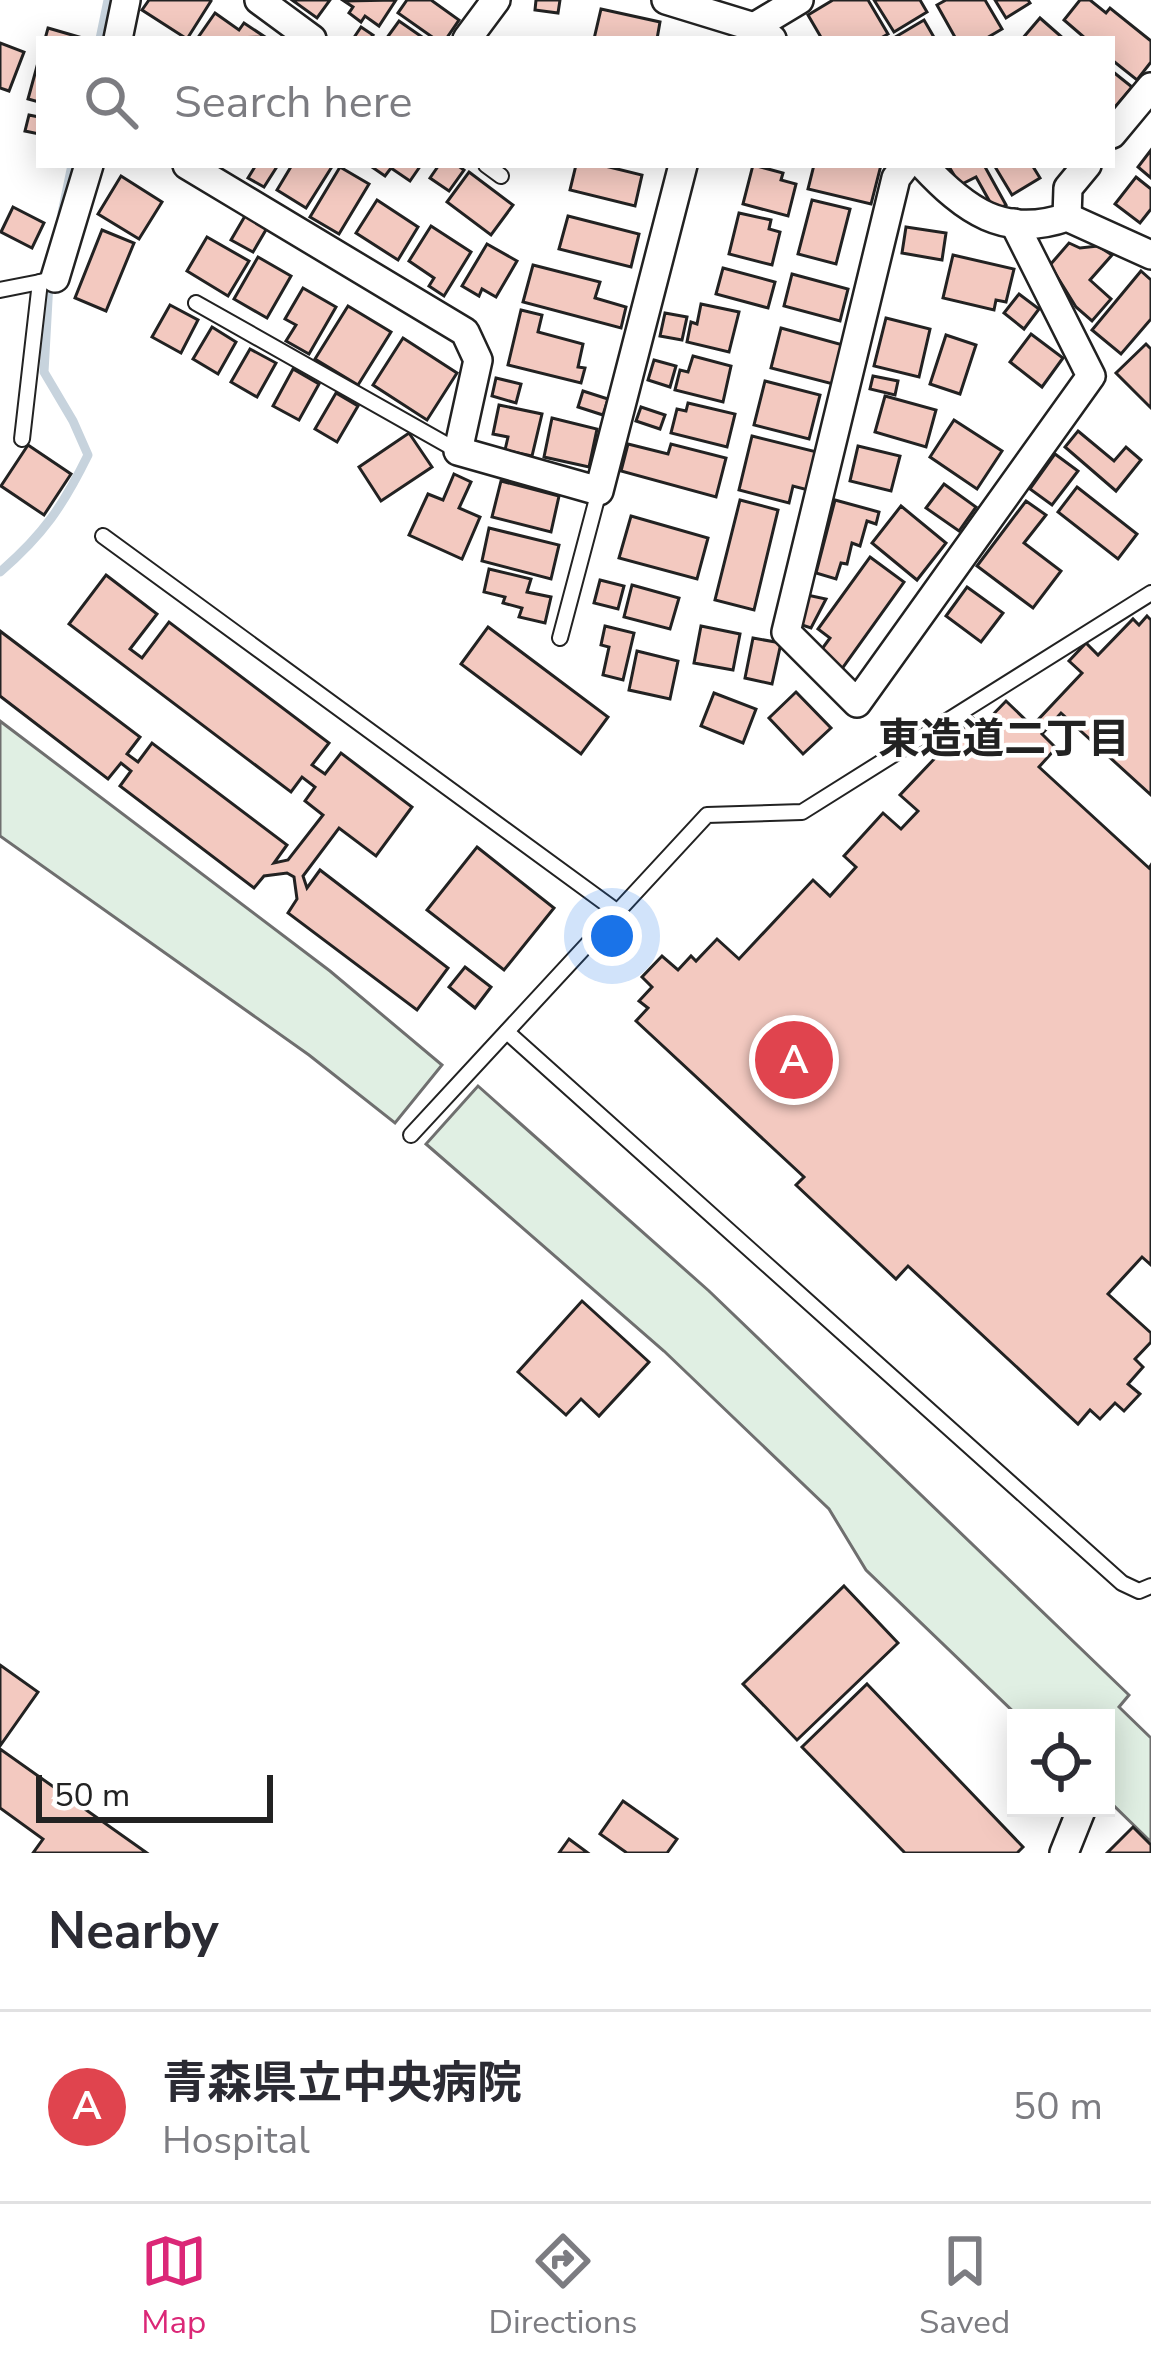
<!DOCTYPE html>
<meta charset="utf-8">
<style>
body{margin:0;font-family:"Nunito Sans","Noto Sans JP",sans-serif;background:#f2f2f3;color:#2b2b33}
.controls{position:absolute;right:36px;bottom:36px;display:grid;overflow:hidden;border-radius:0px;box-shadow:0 6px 30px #0003}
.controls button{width:108px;height:108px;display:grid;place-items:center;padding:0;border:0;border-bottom:3px solid #e1e1e2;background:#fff;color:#2b2b33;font:60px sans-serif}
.scale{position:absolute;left:36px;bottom:30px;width:237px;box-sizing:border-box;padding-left:12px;border:6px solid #222;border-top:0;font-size:33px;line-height:42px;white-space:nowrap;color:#222;-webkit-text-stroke:9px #fff;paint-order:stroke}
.you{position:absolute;left:612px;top:936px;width:42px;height:42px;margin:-30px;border:9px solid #fff;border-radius:50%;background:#1a73e8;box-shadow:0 0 0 18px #1a73e833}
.badge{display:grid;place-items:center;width:78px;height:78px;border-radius:50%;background:#db2777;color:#fff;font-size:39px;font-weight:700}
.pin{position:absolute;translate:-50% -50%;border:6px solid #fff;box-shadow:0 3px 12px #0006}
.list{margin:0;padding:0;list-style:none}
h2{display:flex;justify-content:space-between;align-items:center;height:156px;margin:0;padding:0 48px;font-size:51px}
h2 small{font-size:39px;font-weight:400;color:#7c7c81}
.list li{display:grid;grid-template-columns:78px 1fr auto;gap:36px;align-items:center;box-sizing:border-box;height:192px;padding:0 48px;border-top:3px solid #e1e1e2}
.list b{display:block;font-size:45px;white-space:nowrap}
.list p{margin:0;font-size:39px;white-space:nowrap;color:#7c7c81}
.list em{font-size:39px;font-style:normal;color:#7c7c81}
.icon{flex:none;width:66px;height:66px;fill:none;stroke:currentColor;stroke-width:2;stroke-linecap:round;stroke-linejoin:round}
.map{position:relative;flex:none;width:1151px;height:1853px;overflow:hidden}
.search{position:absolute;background:#fff;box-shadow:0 6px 30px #0003;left:36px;right:36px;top:36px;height:132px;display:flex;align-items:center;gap:30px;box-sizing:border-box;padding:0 42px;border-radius:0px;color:#7c7c81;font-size:45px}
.sheet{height:348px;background:#fff}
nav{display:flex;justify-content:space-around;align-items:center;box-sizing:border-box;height:168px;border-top:3px solid #e1e1e2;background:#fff;font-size:33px;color:#7c7c81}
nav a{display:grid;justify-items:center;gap:6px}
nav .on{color:#db2777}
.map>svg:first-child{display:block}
</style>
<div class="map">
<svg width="1151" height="1853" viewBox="0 0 1151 1853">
<rect width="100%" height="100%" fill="#fff"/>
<g fill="#e0efe3" stroke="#6f6f6f" stroke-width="3">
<polygon points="0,721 330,971 442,1065 395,1123 309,1055 0,836"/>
<polygon points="478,1086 709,1291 1129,1695 1119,1707 1151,1738 1151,1842 1106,1798 1106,1718 1020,1718 866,1570 829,1509 664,1351 426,1144"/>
</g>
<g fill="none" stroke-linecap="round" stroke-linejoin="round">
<g stroke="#c7d3dd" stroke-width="9">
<polyline points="100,39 108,0"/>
<polyline points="62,213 72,165"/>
<path d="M0 572C43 535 63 506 88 455L73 421 44 372 49 282"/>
</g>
</g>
<g fill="#f3c9c0" stroke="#222" stroke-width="3">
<polygon points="149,0 210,0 211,1 187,39 142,10"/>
<polygon points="292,0 330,0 317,18"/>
<polygon points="396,0 379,26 365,16 361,22 349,13 353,7 344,1"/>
<polygon points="407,0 431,0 459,20 446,39 435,39 398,13"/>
<polygon points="536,0 560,0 558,13 535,10"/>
<polygon points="833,0 868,0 888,34 879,39 822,39 808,15"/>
<polygon points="874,0 920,0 927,12 894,32"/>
<polygon points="946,0 985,0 1002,29 985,39 956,39 937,5"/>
<polygon points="995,0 1028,0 1030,3 1006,18"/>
<polygon points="1080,0 1090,0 1106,13 1110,8 1151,41 1151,62 1137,80 1112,60 1112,39 1086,39 1064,20"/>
<polygon points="601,9 660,22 657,39 594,39"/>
<polygon points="215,13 239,30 244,23 265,37 197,39"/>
<polygon points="1040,18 1064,39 1022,39"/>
<polygon points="924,20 935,39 892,39"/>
<polygon points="399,21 425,39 386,39"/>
<polygon points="361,27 373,35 370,39 353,39"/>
<polygon points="48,28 86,39 45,39"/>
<polygon points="0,43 24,52 9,91 0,88"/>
<polygon points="39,59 39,102 28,99"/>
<polygon points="1112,71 1132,87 1115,107 1112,104"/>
<polygon points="29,115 39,117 39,134 25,131"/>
<polygon points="1151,150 1151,178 1138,167"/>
<polygon points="256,165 278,165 264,187 248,178"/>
<polygon points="292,165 333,165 306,208 277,190"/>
<polygon points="369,165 421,165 410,181 391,168 385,176"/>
<polygon points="439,165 457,165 464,170 449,191 430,178"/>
<polygon points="576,165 601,165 642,175 635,206 570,190"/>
<polygon points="753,165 783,173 781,180 796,184 788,216 743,204"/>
<polygon points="814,165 881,165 871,204 808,189"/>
<polygon points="948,165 984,165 1006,205 995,211 976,177 960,185"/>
<polygon points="994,165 1032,165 1040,178 1012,195"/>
<polygon points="340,167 369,184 339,234 310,217"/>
<polygon points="469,172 513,205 491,235 447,202"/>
<polygon points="121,176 162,202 139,239 98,214"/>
<polygon points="1136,177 1151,189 1151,209 1140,223 1115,204"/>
<polygon points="377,200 418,227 398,260 356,233"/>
<polygon points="812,200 850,209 836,264 798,254"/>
<polygon points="13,207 44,223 32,248 1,232"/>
<polygon points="739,213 771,220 769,229 780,232 772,265 729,254"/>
<polygon points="245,216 267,228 253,252 231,240"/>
<polygon points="568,216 639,234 631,267 559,249"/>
<polygon points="431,226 471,252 444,296 429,286 434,278 409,261"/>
<polygon points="906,227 946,233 942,260 902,253"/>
<polygon points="102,230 134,243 106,311 75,298"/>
<polygon points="207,237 249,261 228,296 187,271"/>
<polygon points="1069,243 1080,248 1098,246 1112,255 1090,280 1111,299 1092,321 1076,307 1050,265"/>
<polygon points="487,244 517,261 496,297 482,289 479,296 462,286"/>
<polygon points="953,255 1014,269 1006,302 996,300 994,310 943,298"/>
<polygon points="258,257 291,276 267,318 234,299"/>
<polygon points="533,265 600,282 595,298 626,307 621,328 523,302"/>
<polygon points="723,268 775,282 768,308 716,294"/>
<polygon points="1141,271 1151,280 1151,319 1121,354 1092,330"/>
<polygon points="792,274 848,289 840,321 784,306"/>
<polygon points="303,288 336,307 309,354 286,341 296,325 285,319"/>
<polygon points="1019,294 1039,309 1024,329 1004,313"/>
<polygon points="701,304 739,312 729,352 687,342 691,322 697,324"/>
<polygon points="170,305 198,320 181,353 152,337"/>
<polygon points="348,306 391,332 358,385 315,359"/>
<polygon points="521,310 542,315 538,332 583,344 578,367 585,368 581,383 508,365"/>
<polygon points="665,313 687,317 682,340 660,336"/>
<polygon points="886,318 930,329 919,377 874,366"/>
<polygon points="212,327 236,342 218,374 193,359"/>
<polygon points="781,328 843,345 833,384 771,368"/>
<polygon points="1031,334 1063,358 1042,387 1010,362"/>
<polygon points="946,335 976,345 960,394 930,384"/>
<polygon points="403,338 457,373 427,420 373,385"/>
<polygon points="1146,344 1151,349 1151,408 1116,373"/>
<polygon points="250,349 276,363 257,397 231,382"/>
<polygon points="693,356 731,366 723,402 675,390 680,370 688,372"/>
<polygon points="654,360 676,366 670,387 648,380"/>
<polygon points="293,369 319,384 299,420 273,406"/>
<polygon points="873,376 898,381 895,395 870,389"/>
<polygon points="496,378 521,384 516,403 492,396"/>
<polygon points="765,381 820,395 809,439 754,425"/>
<polygon points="583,391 608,399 603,415 578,407"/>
<polygon points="336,393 358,406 337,442 315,429"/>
<polygon points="885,396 936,410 926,447 875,432"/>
<polygon points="688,403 735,414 727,447 671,433 677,409 686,411"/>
<polygon points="499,405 542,414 532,456 505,450 508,437 493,434"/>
<polygon points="641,407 665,415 660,429 636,421"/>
<polygon points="552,418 597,429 589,467 544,457"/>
<polygon points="954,420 1002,451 977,489 930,457"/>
<polygon points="1078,431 1114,461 1126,447 1141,460 1116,491 1065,447"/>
<polygon points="409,433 432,467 381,501 359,467"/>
<polygon points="752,436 817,452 808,490 793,486 789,503 739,490"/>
<polygon points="628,444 668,454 671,444 726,458 716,497 621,471"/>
<polygon points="28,445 71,474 44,515 1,486"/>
<polygon points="858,446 900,456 891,491 850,481"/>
<polygon points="1055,454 1078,471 1052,505 1030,489"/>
<polygon points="454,474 471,482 459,508 480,517 462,559 409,535 428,494 443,500"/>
<polygon points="501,481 559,496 551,532 492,517"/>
<polygon points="944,484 976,507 959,531 926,508"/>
<polygon points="1077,487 1137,534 1118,559 1058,512"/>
<polygon points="740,500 778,510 754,610 715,600"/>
<polygon points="835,500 879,512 876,524 867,521 860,546 852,543 847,564 841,563 836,579 816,573"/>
<polygon points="1026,501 1046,515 1024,543 1061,571 1033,608 977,566"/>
<polygon points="901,506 946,543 917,580 872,543"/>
<polygon points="631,516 708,538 697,579 619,558"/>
<polygon points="489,528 559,545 551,579 482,561"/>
<polygon points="870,557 904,582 841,670 819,653 830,638 818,629"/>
<polygon points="489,569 531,579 527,592 551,597 545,623 519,617 522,608 503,603 505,597 484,592"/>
<polygon points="106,575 157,614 130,649 142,658 169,622 329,743 312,765 325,774 341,753 412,807 376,856 339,828 303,876 307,888 320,870 448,968 417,1010 288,913 297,899 294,877 287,873 264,876 254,888 120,786 131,771 121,763 108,779 0,696 0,631 140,737 127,754 138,762 152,743 287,845 274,863 288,860 323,815 305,801 315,787 302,777 291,792 69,624"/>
<polygon points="600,580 624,586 618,609 594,603"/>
<polygon points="632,585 679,598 670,629 624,617"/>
<polygon points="967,587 1003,613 981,642 946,616"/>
<polygon points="807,595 826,599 811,628 799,624"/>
<polygon points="1147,616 1151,620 1151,795 1061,713 1042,734 1056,748 1039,767 1149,868 1151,865 1151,1265 1142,1257 1108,1294 1151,1333 1151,1342 1135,1359 1143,1367 1128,1384 1140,1394 1124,1411 1115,1403 1100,1419 1090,1410 1078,1424 908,1266 896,1279 796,1185 804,1177 636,1021 648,1008 639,1001 652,987 642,977 662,956 678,970 691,956 696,961 717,939 739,959 813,880 830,896 856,867 844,856 883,813 901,829 918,811 900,795 973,718 982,726 1006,701 1032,726 1082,673 1069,661 1086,643 1098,655 1133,619 1139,625"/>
<polygon points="605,626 634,633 623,680 603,675 609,647 601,645"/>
<polygon points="701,626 740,634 733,670 694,663"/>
<polygon points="488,627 608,717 581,754 461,664"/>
<polygon points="753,638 781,643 772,684 745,678"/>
<polygon points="637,651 678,661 670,699 629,690"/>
<polygon points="796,692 831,728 803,754 769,718"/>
<polygon points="714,693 756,709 743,743 701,726"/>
<polygon points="477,847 554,908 504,970 427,910"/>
<polygon points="465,967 491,987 475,1008 449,987"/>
<polygon points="582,1301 649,1362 599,1416 581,1399 566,1415 518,1372"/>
<polygon points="844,1586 898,1643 797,1740 743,1684"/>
<polygon points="0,1665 38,1692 0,1746"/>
<polygon points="867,1684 1023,1847 1017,1853 905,1853 802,1747"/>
<polygon points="0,1749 147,1853 33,1853 43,1839 0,1808"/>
<polygon points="623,1801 677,1839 667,1853 627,1853 600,1834"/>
<polygon points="1133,1827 1151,1845 1151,1853 1107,1853"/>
<polygon points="569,1839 588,1853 559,1853"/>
</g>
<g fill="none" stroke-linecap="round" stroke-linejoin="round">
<g stroke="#222" stroke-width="18">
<g id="lane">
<polyline points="486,165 501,176"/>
<polyline points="0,290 40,282"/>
<polyline points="196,303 458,451"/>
<polyline points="22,439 40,282 55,278"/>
<polyline points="103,536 619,913"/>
<polyline points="560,638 599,491"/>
<polyline points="507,1032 1122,1583 1139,1591 1151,1586"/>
<polyline points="411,1135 707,815 802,812 1151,593"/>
</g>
</g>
<g stroke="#222" stroke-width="32">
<g id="street">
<polyline points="259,0 312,39"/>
<polyline points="666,0 754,27 772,39"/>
<polyline points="754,27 799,0"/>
<polyline points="118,39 126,0"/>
<polyline points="467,39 496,0"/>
<polyline points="1112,134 1151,87"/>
<polyline points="187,165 465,332 478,360 458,451 599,491 683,165"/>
<polyline points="906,165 896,178 786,632 857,703 1091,376 1014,223"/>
<path d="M923 165C965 210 1004 239 1067 217L1151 255"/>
<polyline points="1067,217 1068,188 1087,165"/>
<polyline points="55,278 89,165"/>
<polyline points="1064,1853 1082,1808"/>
</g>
</g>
<use href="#lane" stroke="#fff" stroke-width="14"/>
<use href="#street" stroke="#fff" stroke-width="27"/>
</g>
<g text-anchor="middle" stroke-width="9" stroke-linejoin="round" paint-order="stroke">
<g font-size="42" font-weight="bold" fill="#222" stroke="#fff">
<text x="1004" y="753">東造道二丁目</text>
</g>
</g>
</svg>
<div class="controls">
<button><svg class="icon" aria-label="locate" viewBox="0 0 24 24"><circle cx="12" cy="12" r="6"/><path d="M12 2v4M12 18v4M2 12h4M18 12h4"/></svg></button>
</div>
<div class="scale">50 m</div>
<div class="you"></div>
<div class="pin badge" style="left:794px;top:1060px;background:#e0444e">A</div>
<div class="search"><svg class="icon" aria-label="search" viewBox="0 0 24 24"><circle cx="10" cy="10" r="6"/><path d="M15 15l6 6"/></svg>Search here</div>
</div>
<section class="sheet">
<h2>Nearby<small></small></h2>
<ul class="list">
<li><span class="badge" style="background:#e0444e">A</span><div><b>青森県立中央病院</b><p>Hospital</p></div><em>50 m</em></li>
</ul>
</section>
<nav>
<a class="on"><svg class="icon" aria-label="map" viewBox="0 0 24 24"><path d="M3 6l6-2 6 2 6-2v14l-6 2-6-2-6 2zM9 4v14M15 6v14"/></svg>Map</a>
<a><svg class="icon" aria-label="directions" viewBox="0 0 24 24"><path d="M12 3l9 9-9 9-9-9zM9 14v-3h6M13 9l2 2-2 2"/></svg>Directions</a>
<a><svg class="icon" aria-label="saved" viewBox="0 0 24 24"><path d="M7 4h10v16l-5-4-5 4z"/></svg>Saved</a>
</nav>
